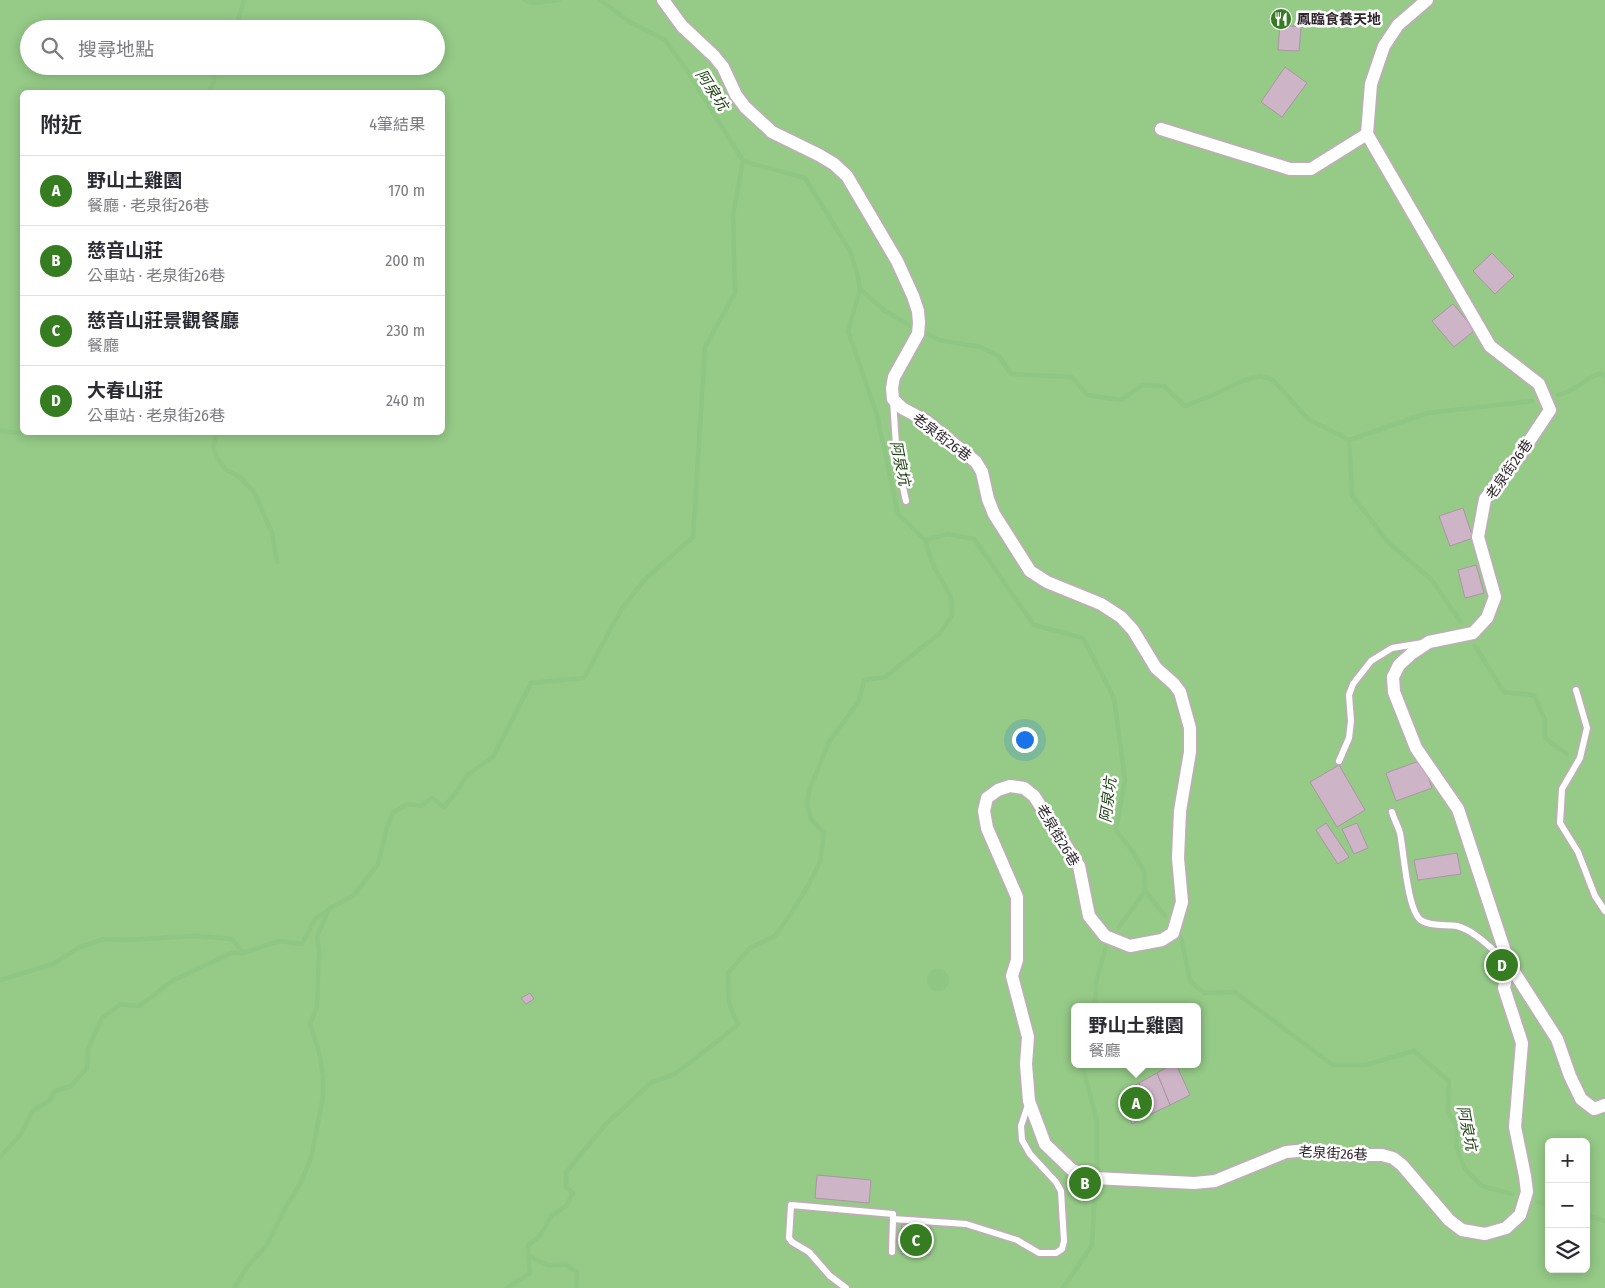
<!DOCTYPE html>
<html lang="zh-TW">
<meta charset="utf-8">
<style>
body{margin:0;font-family:"Fira Sans Condensed","Noto Sans TC",sans-serif;background:#f2f2f3;color:#2b2b33}
.controls{position:absolute;right:15px;bottom:15px;display:grid;overflow:hidden;border-radius:8px;box-shadow:0 2px 12px #0003}
.controls button{width:45px;height:45px;display:grid;place-items:center;padding:0;border:0;border-bottom:1px solid #e1e1e2;background:#fff;color:#2b2b33;font:25px sans-serif}
.you{position:absolute;left:1024px;top:739px;width:18px;height:18px;margin:-12px;border:4px solid #fff;border-radius:50%;background:#1a73e8;box-shadow:0 0 0 8px #1a73e833}
.badge{display:grid;place-items:center;width:32px;height:32px;border-radius:50%;background:#367c20;color:#fff;font-size:16px;font-weight:700}
.pin{position:absolute;translate:-50% -50%;border:2px solid #fff;box-shadow:0 1px 5px #0006}
.popup{position:absolute;left:1071px;top:1003px;width:130px;height:65px;box-sizing:border-box;display:grid;place-content:center;border-radius:8px;background:#fff;filter:drop-shadow(0 1px 4px #0005);font-size:16px;white-space:nowrap;color:#7c7c81}
.popup b{font-size:19px;color:#2b2b33}
.popup::after{content:'';position:absolute;left:50%;top:100%;margin-left:-10px;border:10px solid transparent;border-top-color:#fff}
.list{margin:0;padding:0;list-style:none}
h2{display:flex;justify-content:space-between;align-items:center;height:65px;margin:0;padding:0 20px;font-size:21px}
h2 small{font-size:16px;font-weight:400;color:#7c7c81}
.list li{display:grid;grid-template-columns:32px 1fr auto;gap:15px;align-items:center;box-sizing:border-box;height:70px;padding:0 20px;border-top:1px solid #e1e1e2}
.list b{display:block;font-size:19px;white-space:nowrap}
.list p{margin:0;font-size:16px;white-space:nowrap;color:#7c7c81}
.list em{font-size:16px;font-style:normal;color:#7c7c81}
.icon{flex:none;width:28px;height:28px;fill:none;stroke:currentColor;stroke-width:2;stroke-linecap:round;stroke-linejoin:round}
.map{position:relative;flex:none;width:1605px;height:1288px;overflow:hidden}
.search{position:absolute;background:#fff;box-shadow:0 2px 12px #0003;left:20px;top:20px;width:425px;height:55px;display:flex;align-items:center;gap:12px;box-sizing:border-box;padding:0 18px;border-radius:28px;color:#7c7c81;font-size:19px}
.panel{position:absolute;background:#fff;box-shadow:0 2px 12px #0003;left:20px;top:90px;width:425px;height:345px;border-radius:8px}
.map>svg:first-child{display:block}
</style>
<div class="map">
<svg width="1605" height="1288" viewBox="0 0 1605 1288">
<rect width="100%" height="100%" fill="#fcf1f9"/>
<path fill="#95ca87" fill-rule="evenodd" d="M0 0H1605V1288H0ZM29 29H436V66H29ZM22 92H442V432H22ZM1075 1007H1197V1064H1075ZM1549 1142H1586V1269H1549Z"/>
<circle fill="#90c683" cx="938" cy="980" r="11"/>
<g fill="none" stroke-linecap="round" stroke-linejoin="round">
<g stroke="#90c683" stroke-width="4.5">
<polyline points="525,0 534,3 559,0"/>
<polyline points="600,0 630,22 665,40 688,72 743,161 805,178 850,251 858,277 860,289 848,331 877,415 898,514 925,540 948,534 974,539 1034,625 1083,638 1114,698 1125,780 1116,830 1132,851 1144,871 1145,891 1165,916"/>
<polyline points="234,29 236,27 244,0"/>
<polyline points="209,92 213,83 216,66"/>
<polyline points="860,289 885,311 911,326"/>
<polyline points="926,333 939,340 980,347 999,356 1011,374 1072,377 1087,395 1121,400 1143,385 1164,386 1185,406 1213,395 1242,381 1260,376 1273,380 1308,419 1349,440 1428,413 1532,401"/>
<path d="M1558 395C1574 392 1586 378 1601 373L1605 376"/>
<polyline points="0,431 20,433 23,432"/>
<polyline points="220,432 216,437 213,447 217,457 225,469 241,478 254,492 272,533 277,562"/>
<polyline points="1349,440 1352,495 1387,541 1432,580 1461,622"/>
<polyline points="1475,646 1504,692 1534,695 1545,720 1545,738 1567,754"/>
<polyline points="1119,927 1145,891"/>
<polyline points="1181,937 1190,981 1204,993 1235,992 1333,1065 1365,1065 1414,1051 1449,1081 1448,1112 1456,1125 1456,1146 1465,1169 1482,1186 1512,1194"/>
<polyline points="0,980 53,964 80,947 104,939 126,940 195,936 232,939 243,953"/>
<polyline points="1093,1007 1096,996 1096,982 1106,946"/>
<polyline points="1082,1064 1097,1121 1097,1168"/>
<polyline points="0,1157 21,1134 33,1110 49,1101 55,1091 71,1086 87,1068 88,1049 102,1018 121,1004 138,1006 149,999 172,981 231,953 243,953 280,941 302,944 315,919 329,910"/>
<polyline points="1538,1202 1549,1205"/>
<polyline points="1586,1215 1605,1221"/>
<polyline points="234,1288 247,1267 267,1245 287,1205 300,1184 311,1158 323,1097 323,1076 319,1052 310,1024 317,1007 319,950 317,936 329,909 354,895 378,864 387,827 393,813 407,804 421,806 432,798 444,807 459,789 466,776 493,757 531,683 584,678 621,610 645,579 693,537 705,347 735,293 733,215 743,161"/>
<polyline points="507,1288 530,1273 528,1256"/>
<polyline points="576,1288 577,1272 566,1265 548,1265 528,1256 528,1245 540,1236 552,1215 566,1206 573,1193 566,1187 566,1172 607,1123 652,1082 675,1074 738,1025 729,1003 728,973 750,948 775,936 793,910 808,886 820,862 824,833 811,819 807,804 809,791 829,742 859,701 864,680 885,677 940,633 952,615 951,597 934,567 925,540"/>
<polyline points="1063,1288 1092,1245 1095,1192"/>
</g>
</g>
<g fill="#ceb4c7" stroke="#ad94a6">
<polygon points="1280,25 1301,27 1299,51 1278,50"/>
<polygon points="1285,67 1307,83 1282,117 1261,102"/>
<polygon points="1492,253 1514,276 1495,294 1473,271"/>
<polygon points="1453,304 1475,330 1454,347 1432,321"/>
<polygon points="1463,508 1473,538 1450,546 1439,516"/>
<polygon points="1476,565 1484,593 1465,598 1458,570"/>
<polygon points="1422,760 1432,788 1396,801 1386,773"/>
<polygon points="1339,765 1365,810 1337,827 1310,782"/>
<polygon points="1326,823 1349,857 1338,864 1316,830"/>
<polygon points="1357,823 1368,848 1354,854 1342,829"/>
<polygon points="1457,853 1461,874 1418,880 1414,860"/>
<polygon points="530,993 534,999 526,1004 521,998"/>
<polygon points="1173,1064 1176,1064 1190,1095 1170,1105 1157,1073"/>
<polygon points="1157,1073 1170,1105 1151,1114 1139,1083"/>
<polygon points="1139,1083 1151,1114 1132,1124 1121,1093"/>
<polygon points="817,1175 871,1180 869,1203 815,1198"/>
<polygon points="902,1224 931,1225 930,1255 901,1254"/>
</g>
<g fill="none" stroke-linecap="round" stroke-linejoin="round">
<g stroke="#c3aabc" stroke-width="9">
<g id="lane">
<polyline points="893,400 897,460 906,501"/>
<polyline points="1576,690 1587,728 1580,758 1562,789 1560,823 1578,852 1595,896 1605,911"/>
<polyline points="1339,761 1349,738 1351,721 1349,695 1353,684 1371,661 1392,648 1423,643"/>
<path d="M1392 812C1394 819 1398 826 1400 833 1404 852 1407 912 1422 921 1433 927 1446 924 1457 926 1476 931 1492 950 1507 962"/>
<polyline points="892,1252 893,1219"/>
<polyline points="846,1288 830,1276 809,1252 792,1242 789,1238 791,1205 893,1214 893,1219 966,1224 1017,1240 1039,1253 1056,1253 1062,1249 1064,1241 1061,1191 1056,1182 1030,1154 1022,1140 1021,1126 1028,1105"/>
</g>
</g>
<g stroke="#c3aabc" stroke-width="15">
<g id="street">
<polyline points="663,0 682,26 714,56 723,67 736,95 745,107 772,132 819,155 834,164 847,176 897,261 913,296 918,311 919,323 918,334 894,377 892,388 893,399 902,408 926,421 976,462 982,472 988,499 994,514 1030,571 1047,582 1101,604 1121,617 1133,630 1156,668 1174,684 1180,692 1190,728 1190,752 1180,811 1178,858 1182,902 1173,933 1162,940 1130,946 1105,936 1089,916 1079,866 1034,796 1024,788 1010,786 998,790 987,798 984,811 987,828 1017,897 1017,960 1012,976 1028,1037 1026,1064 1029,1101 1045,1144 1072,1170 1094,1178 1194,1183 1215,1181 1286,1152 1309,1150 1343,1155 1382,1155 1393,1158 1402,1165 1449,1220 1462,1230 1485,1234 1506,1228 1520,1215 1527,1192 1525,1176 1515,1127 1522,1043 1504,988 1509,964"/>
<polyline points="1427,0 1398,25 1384,46 1371,84 1367,134 1490,346 1539,384 1550,410 1520,455 1485,499 1478,537 1495,597 1487,618 1473,633 1429,642 1411,654 1399,665 1393,677 1394,692 1416,748 1458,809 1509,964 1557,1039 1570,1076 1581,1099 1594,1109 1605,1105"/>
<polyline points="1161,129 1290,169 1311,169 1367,134"/>
</g>
</g>
<use href="#lane" stroke="#fff" stroke-width="6"/>
<use href="#street" stroke="#fff" stroke-width="12"/>
</g>
<defs>
<g id="restaurant-disc" transform="scale(1.125)"><circle r="9.5" fill="#367c20" stroke="#fff"/><path d="M-5-6h1v4h1v-4h1v4h1v-4h1v5L-1.5 .5V6h-2V.5L-5-1ZM5-6V6H3V1.5H1.5Q1.5-4 5-6Z" fill="#fff"/></g>
</defs>
<g fill-rule="evenodd">
<use href="#restaurant-disc" x="1281" y="19"/>
</g>
<g text-anchor="middle" stroke-width="5" stroke-linejoin="round" paint-order="stroke">
<g font-size="14" font-weight="bold" fill="#2e242b" stroke="#fff" text-anchor="start">
<text x="1297" y="24">鳳臨食養天地</text>
</g>
<g font-size="14" fill="#2e242b" stroke="#fff">
<text transform="translate(942 437) rotate(37)" y="5">老泉街26巷</text>
<text transform="translate(1509 469) rotate(-55)" y="5">老泉街26巷</text>
<text transform="translate(1058 835) rotate(59)" y="5">老泉街26巷</text>
<text transform="translate(1333 1153) rotate(3)" y="5">老泉街26巷</text>
</g>
<g font-size="15" font-style="italic" fill="#1b3e10" stroke="#fff">
<text transform="translate(712 90) rotate(57)" y="5">阿泉坑</text>
<text transform="translate(900 463) rotate(78)" y="5">阿泉坑</text>
<text transform="translate(1108 800) rotate(-83)" y="5">阿泉坑</text>
<text transform="translate(1467 1128) rotate(78)" y="5">阿泉坑</text>
</g>
</g>
</svg>
<div class="controls">
<button>+</button>
<button>−</button>
<button><svg class="icon" aria-label="layers" viewBox="0 0 24 24"><path d="M12 4l9 5-9 5-9-5zM3 14l9 5 9-5"/></svg></button>
</div>
<div class="you"></div>
<div class="pin badge" style="left:1136px;top:1103px">A</div>
<div class="popup"><b>野山土雞園</b>餐廳</div>
<div class="pin badge" style="left:1085px;top:1183px">B</div>
<div class="pin badge" style="left:916px;top:1240px">C</div>
<div class="pin badge" style="left:1502px;top:965px">D</div>
<div class="search"><svg class="icon" aria-label="search" viewBox="0 0 24 24"><circle cx="10" cy="10" r="6"/><path d="M15 15l6 6"/></svg>搜尋地點</div>
<section class="panel">
<h2>附近<small>4筆結果</small></h2>
<ul class="list">
<li><span class="badge">A</span><div><b>野山土雞園</b><p>餐廳 · 老泉街26巷</p></div><em>170 m</em></li>
<li><span class="badge">B</span><div><b>慈音山莊</b><p>公車站 · 老泉街26巷</p></div><em>200 m</em></li>
<li><span class="badge">C</span><div><b>慈音山莊景觀餐廳</b><p>餐廳</p></div><em>230 m</em></li>
<li><span class="badge">D</span><div><b>大春山莊</b><p>公車站 · 老泉街26巷</p></div><em>240 m</em></li>
</ul>
</section>
</div>
